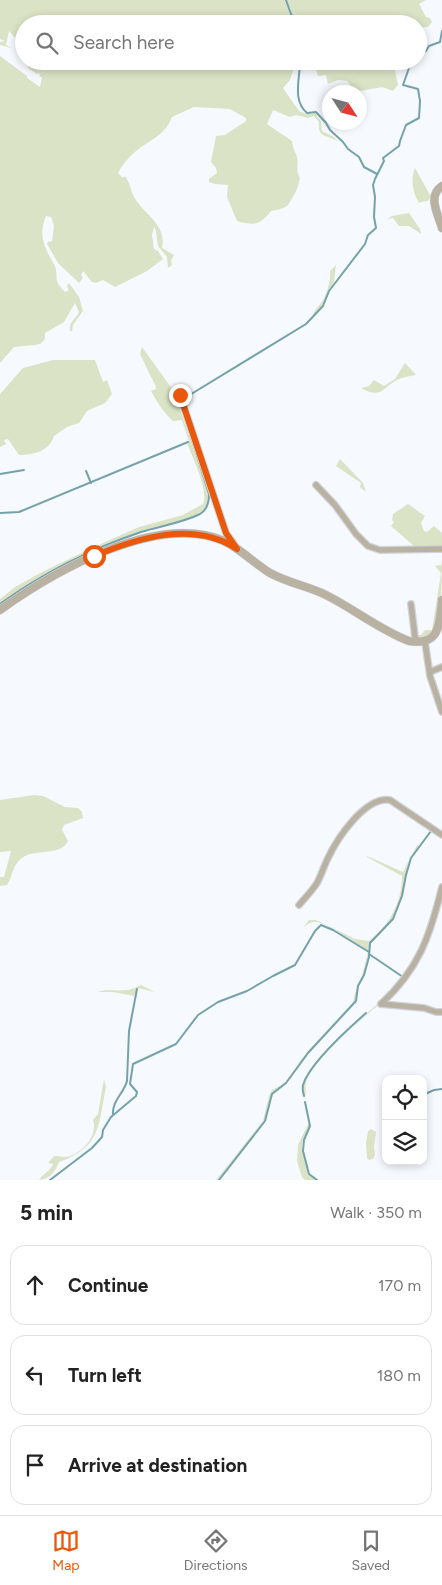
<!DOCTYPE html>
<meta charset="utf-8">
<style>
body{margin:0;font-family:Figtree,sans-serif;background:#f6f6f6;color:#222}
.controls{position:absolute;right:15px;bottom:15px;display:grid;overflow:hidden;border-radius:10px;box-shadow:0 2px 8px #0003}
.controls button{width:45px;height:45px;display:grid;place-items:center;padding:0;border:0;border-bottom:1px solid #e0e0e0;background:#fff;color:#222;font:25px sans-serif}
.compass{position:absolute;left:322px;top:85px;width:45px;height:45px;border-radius:50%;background:#fff;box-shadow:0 2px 8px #0003;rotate:126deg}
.stop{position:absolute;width:15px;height:15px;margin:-11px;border:4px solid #ea580c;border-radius:50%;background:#fff}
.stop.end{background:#ea580c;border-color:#fff;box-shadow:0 1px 5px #0008}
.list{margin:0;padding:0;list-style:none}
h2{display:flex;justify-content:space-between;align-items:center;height:65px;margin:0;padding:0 20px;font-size:21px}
h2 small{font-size:16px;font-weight:400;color:#767676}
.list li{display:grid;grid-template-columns:32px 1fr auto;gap:15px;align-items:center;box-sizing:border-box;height:80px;margin:0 10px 10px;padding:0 10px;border:1px solid #e0e0e0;border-radius:15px}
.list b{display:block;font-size:19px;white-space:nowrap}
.list em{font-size:16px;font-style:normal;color:#767676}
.icon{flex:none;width:28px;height:28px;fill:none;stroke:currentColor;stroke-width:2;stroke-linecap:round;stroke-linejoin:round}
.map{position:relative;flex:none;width:442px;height:1180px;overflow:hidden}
.search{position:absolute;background:#fff;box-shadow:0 2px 8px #0003;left:15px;right:15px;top:15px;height:55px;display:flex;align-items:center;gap:12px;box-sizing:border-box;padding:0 18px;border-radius:28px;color:#767676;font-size:19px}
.sheet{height:335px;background:#fff}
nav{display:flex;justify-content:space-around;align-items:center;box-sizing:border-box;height:70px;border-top:1px solid #e0e0e0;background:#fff;font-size:14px;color:#767676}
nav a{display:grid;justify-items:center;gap:2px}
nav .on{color:#ea580c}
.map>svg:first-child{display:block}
</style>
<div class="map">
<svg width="442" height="1180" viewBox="0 0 442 1180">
<rect width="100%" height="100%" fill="#f6faff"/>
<g fill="#dae3c5">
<path d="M0 0H285C288 9 290 16 295 24H24V55L16 49 18 41 9 31 6 45 12 48 0 45V42L5 41 0 39Z"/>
<polygon points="286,0 426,0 419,4 426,17 430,18 432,22 428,27 424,27 421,28 418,28 418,24 301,24 293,19"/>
<path d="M0 56 27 76V78L40 87 42 77H40L39 73 37 74 28 68 29 61H296L290 80 283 88 299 111 307 114 316 113 317 117 321 121 322 131 334 137 339 142C328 134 317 139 319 122L314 116 308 118 296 115 290 117 273 110 267 124 292 141C293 149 295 151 297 157 299 164 295 171 300 178 299 184 298 187 295 193 286 208 290 207 271 211 260 225 254 226 237 221L227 197 228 185 215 184 209 182V179L217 173 216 168 211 162 216 136 225 135 246 121V118L230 109 194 107 172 117C164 137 150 139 135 152 128 158 122 165 118 173L123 178 125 176C130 183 130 188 133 195 143 215 167 223 162 248L174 255 171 261 172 265 168 268 167 257 158 246 156 231 154 227 152 235 154 249 158 251 163 259 147 271 115 287 103 280 96 283 92 282 83 271 81 275 83 278 79 283 58 263 47 244 48 242 52 241 54 226 51 217 46 216C38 235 44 247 54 264 60 276 51 278 65 292L69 290 67 286 69 283 79 297 83 311 73 325 72 331H70C68 322 76 319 79 312L75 303 64 322 45 333V339L40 344 35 345 14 347 0 363Z"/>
<polygon points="323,61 393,61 398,85 393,91 382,87 355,92 347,81 338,80 328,84 326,75 318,76 315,66"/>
<path d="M415 168 430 195V198L428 201 421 202 419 203C413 193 410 180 415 168Z"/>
<polygon points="409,213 420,229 421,234 409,226 399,226 393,218 387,219 392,216"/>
<path d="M336 265 334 282 328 291 324 303 312 318C314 309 321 305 324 298 328 291 331 278 330 271Z"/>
<path d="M142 347 180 400V409L208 493C208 501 206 510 199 513 183 522 158 526 140 532 91 548 42 573 0 603V599L15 587 44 571 92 548 139 527 183 515 203 504C209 490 192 457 187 443L189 442 182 420 173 421C164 413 157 402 151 391L156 389V387L140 354Z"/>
<path d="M53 360H95L103 382 107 380 112 394 105 403 87 411 79 423 67 427 54 436C50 451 33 455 19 455L8 439 4 440 6 444 0 447V394L23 368Z"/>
<path d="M405 363 416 375C410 376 403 377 397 380 381 389 381 399 361 388L369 386 374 380 384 386 395 379Z"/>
<polygon points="340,459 363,483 366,492 360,487 361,483 336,466"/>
<polygon points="408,504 425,516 421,523 424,531 427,532 434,526 442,533 442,547 414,546 391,526 394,522 392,520 393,514"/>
<path d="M442 560C442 577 442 622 431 634 428 637 424 638 420 639L416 635H421L425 630H432L441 573 435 566 441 565Z"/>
<path d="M34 795 43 796 65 807 78 808 82 812 83 818 64 825 62 830 68 841C60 857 35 848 22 858 12 865 13 876 7 885L0 886V877H4L11 851 0 852V800Z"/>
<path d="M417 845 419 846 408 864 402 896 393 919 381 933 370 943 369 951C355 943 331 925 317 922 311 921 307 925 303 928L309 920H316L355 939 369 941C389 925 402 903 402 876L367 857V856L403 872Z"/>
<polygon points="368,952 369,958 364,976 358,986 355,1001 307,1053 286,1083 272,1093 264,1121 218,1180 216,1180 263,1121 269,1096 272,1090 285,1083 306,1053 353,1002 357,986 362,976"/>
<path d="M141 985 155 992 138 988 134 996 113 992H96C113 987 123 995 141 985Z"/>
<path d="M379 1003 380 1004C359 1020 319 1055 307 1079 304 1085 307 1092 305 1098 304 1094 302 1090 303 1086 306 1066 362 1017 379 1003Z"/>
<path d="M104 1079 106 1087C98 1127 101 1147 59 1162 55 1172 50 1179 39 1180 42 1174 51 1171 53 1164L48 1163 54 1156C59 1156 65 1158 70 1156 84 1151 98 1135 93 1120L98 1114Z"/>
<polygon points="305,1103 309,1116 310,1124 302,1143 302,1149 308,1173 317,1180 305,1180 302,1177 297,1161 298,1145 309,1122"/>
<polygon points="371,1129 376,1132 374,1147 375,1155 373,1159 369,1160 367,1158 366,1143 368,1131"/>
</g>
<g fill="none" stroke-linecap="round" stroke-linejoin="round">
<g stroke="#75a2aa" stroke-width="2">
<path d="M286 0C289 9 291 16 296 24"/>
<polyline points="418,56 426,51 429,46 440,42 442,31"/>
<path d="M300 61C300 79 292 100 307 113L316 112 326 123 330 130 343 142 348 149 359 157 364 167 377 174"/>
<polyline points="188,396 306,324 323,306 329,291 365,244 368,235 376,228 374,217 375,197 373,185 375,179 384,161 383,158 399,146 400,141 406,125 419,118 420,101 418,89 403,85 409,68 416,61"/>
<polyline points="86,471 91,483"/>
<polyline points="0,474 24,470"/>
<polyline points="0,513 19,512 188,442"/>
<path d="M0 604C43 573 91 549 141 532 160 526 182 523 200 514 207 510 209 501 209 494L181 405"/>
<polyline points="369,954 403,977 403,979"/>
<polyline points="423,1095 434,1090 442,1089"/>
<path d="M304 1096C303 1092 302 1089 303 1085 309 1064 349 1028 366 1013"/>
<polyline points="305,1102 310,1126 304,1140 303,1151 309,1174 317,1180"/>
<path d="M113 1114C112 1101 124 1093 127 1081L129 1031 137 989"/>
<polyline points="50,1180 92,1148 102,1137 103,1130 111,1117 136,1096 137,1092 130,1084 133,1064 176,1044 198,1015 218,1002 247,991 273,976 295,965 315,931 321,925 333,930 369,952"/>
<polyline points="219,1180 265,1121 272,1094 286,1083 308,1053 356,1001 358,986 364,975 369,957 370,943 393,919 402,896 406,875 411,858 431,831"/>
</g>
<g stroke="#d0d4d9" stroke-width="8">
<g id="minor">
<polyline points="180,395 226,533 236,547"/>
<polyline points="316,485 335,505 356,534 368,546 380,550 442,549"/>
<polyline points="411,604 415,637 418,642"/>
<polyline points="425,642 430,676 442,712"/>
<polyline points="430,672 442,667"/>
<path d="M299 905C305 898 312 891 317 883 321 876 324 866 328 858 337 839 365 796 390 800L442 835"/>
<path d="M381 1004C419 969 430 936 442 887"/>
<polyline points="381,1004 424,1008 436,1012 442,1012"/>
</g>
</g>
<g stroke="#d0d4d9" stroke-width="9">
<g id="tertiary">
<path d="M442 186C427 196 438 214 442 228"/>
<path d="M0 610C53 572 157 512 224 541 238 547 255 564 270 573 288 583 308 586 326 595 354 609 380 630 409 641 441 646 439 624 442 600"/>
</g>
</g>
<use href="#minor" stroke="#b9b2a3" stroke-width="5.5"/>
<use href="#tertiary" stroke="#b9b2a3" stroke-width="8"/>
</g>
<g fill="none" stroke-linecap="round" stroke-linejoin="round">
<path stroke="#ea580c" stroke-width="6" d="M94 556C138 538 193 520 237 549L226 533 180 395"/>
</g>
</svg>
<div class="controls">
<button><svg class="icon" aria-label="locate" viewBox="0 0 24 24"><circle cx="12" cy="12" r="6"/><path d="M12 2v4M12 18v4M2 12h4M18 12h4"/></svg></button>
<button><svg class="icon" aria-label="layers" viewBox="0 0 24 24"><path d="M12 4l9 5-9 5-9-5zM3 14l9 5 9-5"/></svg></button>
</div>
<svg class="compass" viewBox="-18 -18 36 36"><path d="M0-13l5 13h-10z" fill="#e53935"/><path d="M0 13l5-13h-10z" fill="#767676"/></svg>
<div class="stop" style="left:94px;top:556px"></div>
<div class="stop end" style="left:180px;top:395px"></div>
<div class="search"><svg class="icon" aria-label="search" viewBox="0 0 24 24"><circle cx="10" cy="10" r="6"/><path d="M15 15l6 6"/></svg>Search here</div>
</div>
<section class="sheet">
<h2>5 min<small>Walk · 350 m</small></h2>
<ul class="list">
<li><svg class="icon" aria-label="ahead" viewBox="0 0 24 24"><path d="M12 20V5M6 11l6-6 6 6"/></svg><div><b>Continue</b></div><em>170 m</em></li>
<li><svg class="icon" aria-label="left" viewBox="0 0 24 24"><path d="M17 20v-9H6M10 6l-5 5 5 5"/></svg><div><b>Turn left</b></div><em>180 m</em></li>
<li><svg class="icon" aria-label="arrive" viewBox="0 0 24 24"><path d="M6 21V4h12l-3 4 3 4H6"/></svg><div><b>Arrive at destination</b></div></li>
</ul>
</section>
<nav>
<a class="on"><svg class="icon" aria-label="map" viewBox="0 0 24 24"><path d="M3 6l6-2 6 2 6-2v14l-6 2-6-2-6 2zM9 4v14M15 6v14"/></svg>Map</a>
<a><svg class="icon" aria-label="directions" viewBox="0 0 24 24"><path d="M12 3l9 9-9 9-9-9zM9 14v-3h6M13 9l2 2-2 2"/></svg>Directions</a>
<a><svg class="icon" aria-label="saved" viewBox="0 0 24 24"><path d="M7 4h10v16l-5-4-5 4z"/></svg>Saved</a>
</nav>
